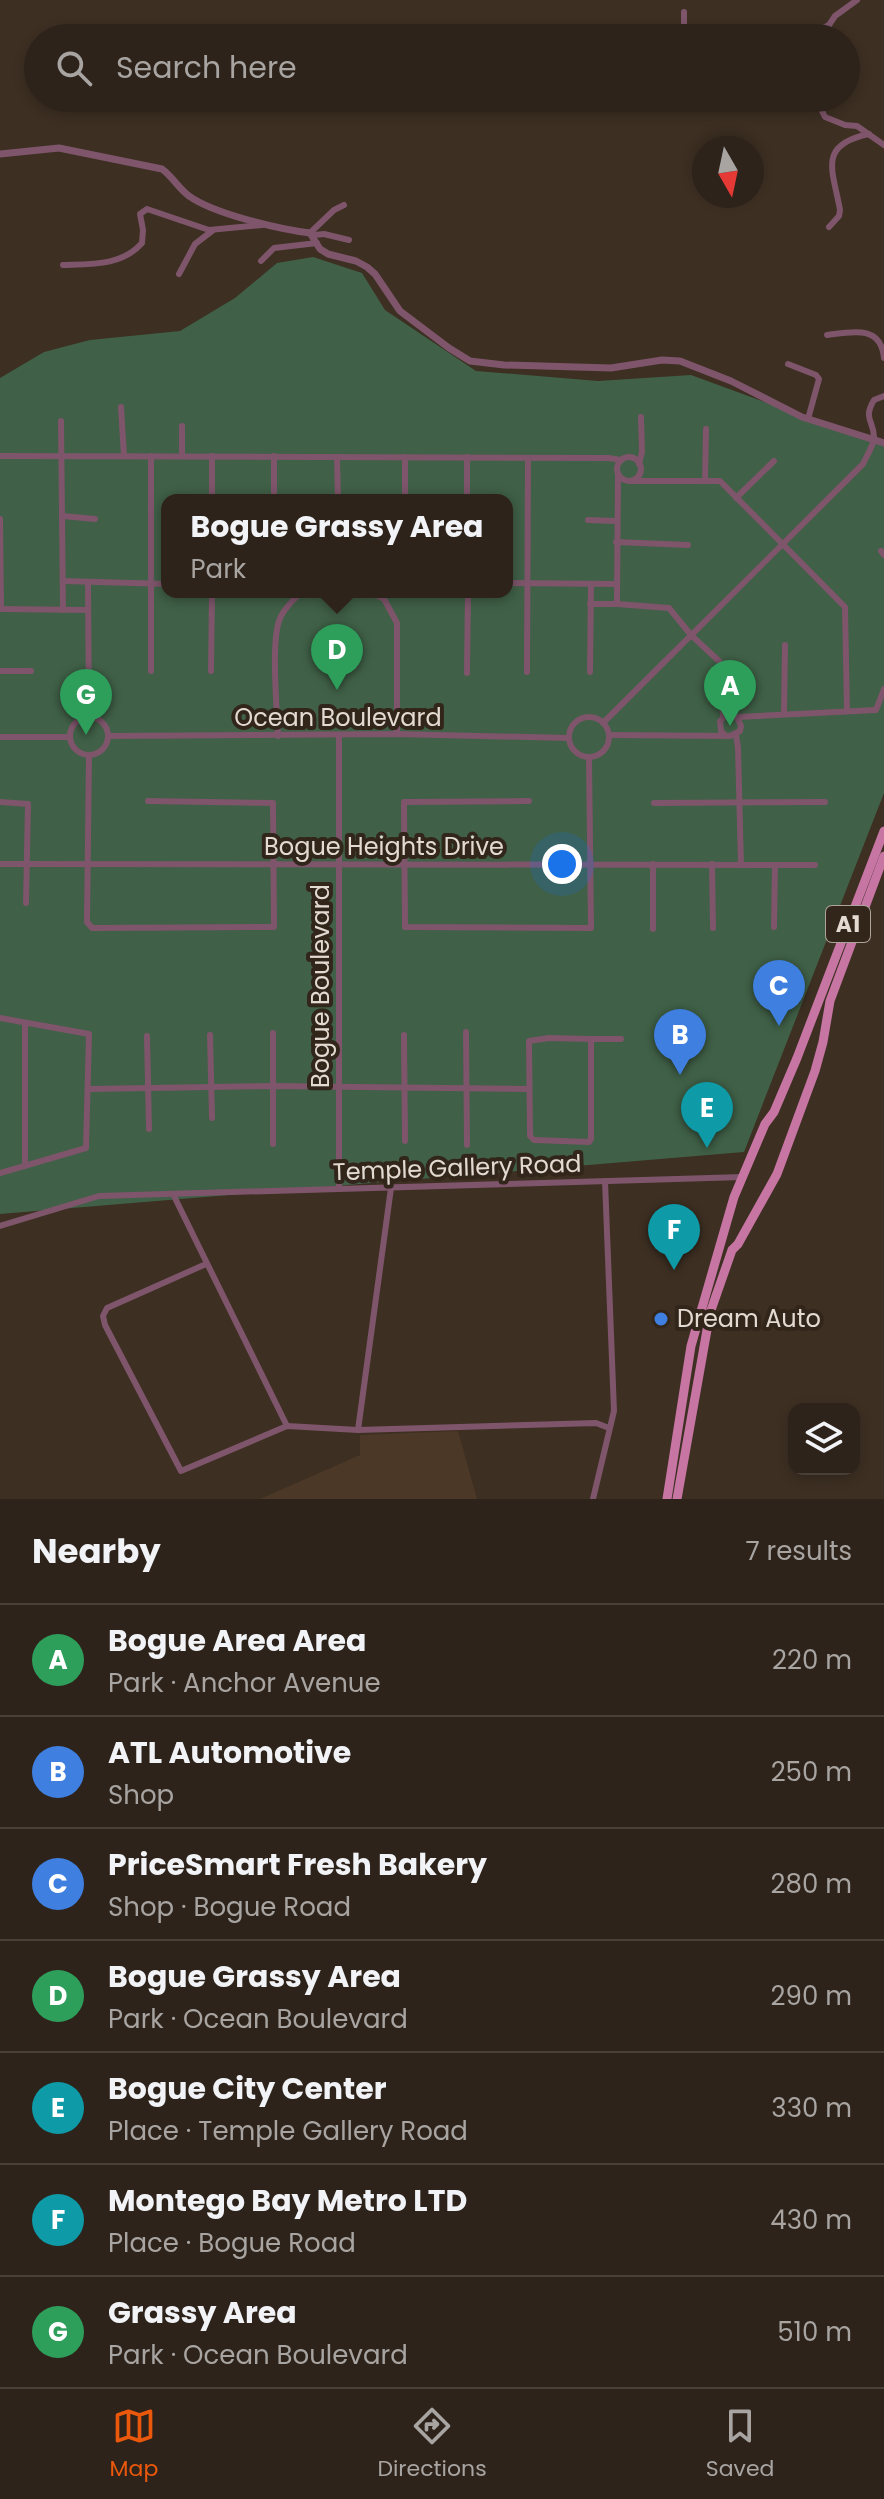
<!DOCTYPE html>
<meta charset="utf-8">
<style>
body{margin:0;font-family:Poppins,sans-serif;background:#362b23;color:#f1f3f6}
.controls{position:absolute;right:24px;bottom:24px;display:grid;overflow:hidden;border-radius:16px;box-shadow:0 4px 12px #0003}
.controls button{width:72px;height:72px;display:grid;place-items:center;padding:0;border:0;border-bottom:2px solid #494039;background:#2e231a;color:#f1f3f6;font:40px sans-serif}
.compass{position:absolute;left:692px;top:136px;width:72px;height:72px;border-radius:50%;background:#2e231a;box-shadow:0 4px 12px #0003;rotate:171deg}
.you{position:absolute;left:562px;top:864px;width:28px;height:28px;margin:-20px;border:6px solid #fff;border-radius:50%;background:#1a73e8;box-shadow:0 0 0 12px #1a73e833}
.badge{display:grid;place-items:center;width:52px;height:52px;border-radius:50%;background:#ea580c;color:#fff;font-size:26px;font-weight:700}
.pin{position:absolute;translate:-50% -66px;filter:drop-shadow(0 2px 4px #0008)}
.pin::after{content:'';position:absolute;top:42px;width:28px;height:24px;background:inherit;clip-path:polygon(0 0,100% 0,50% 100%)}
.popup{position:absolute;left:161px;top:494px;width:352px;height:104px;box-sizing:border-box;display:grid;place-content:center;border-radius:16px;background:#2e231a;filter:drop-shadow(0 2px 6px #0005);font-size:26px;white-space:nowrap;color:#a7a4a2}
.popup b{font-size:30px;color:#f1f3f6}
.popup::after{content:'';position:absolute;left:50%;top:100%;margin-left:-16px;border:16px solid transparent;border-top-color:#2e231a}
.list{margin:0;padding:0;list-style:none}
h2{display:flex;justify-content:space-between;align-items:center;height:104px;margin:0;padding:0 32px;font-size:34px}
h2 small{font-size:26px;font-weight:400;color:#a7a4a2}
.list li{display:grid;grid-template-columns:52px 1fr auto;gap:24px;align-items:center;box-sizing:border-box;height:112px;padding:0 32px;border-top:2px solid #494039}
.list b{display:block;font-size:30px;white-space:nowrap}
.list p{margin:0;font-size:26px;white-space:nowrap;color:#a7a4a2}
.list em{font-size:26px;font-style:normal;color:#a7a4a2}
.icon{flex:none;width:44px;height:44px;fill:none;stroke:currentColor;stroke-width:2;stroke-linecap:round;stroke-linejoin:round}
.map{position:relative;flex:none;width:884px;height:1499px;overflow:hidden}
.search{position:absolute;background:#2e231a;box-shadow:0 4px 12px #0003;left:24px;right:24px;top:24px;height:88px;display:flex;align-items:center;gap:20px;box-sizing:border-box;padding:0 28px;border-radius:44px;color:#a7a4a2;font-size:30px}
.sheet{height:888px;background:#2e231a}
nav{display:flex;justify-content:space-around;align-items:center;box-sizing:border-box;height:112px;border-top:2px solid #494039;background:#2e231a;font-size:22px;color:#a7a4a2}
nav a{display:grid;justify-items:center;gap:4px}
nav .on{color:#ea580c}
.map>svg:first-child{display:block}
</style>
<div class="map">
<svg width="884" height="1499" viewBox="0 0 884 1499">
<rect width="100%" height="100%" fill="#3d2f22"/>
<polygon fill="#4b3826" points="458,1431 477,1499 260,1499 360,1455 360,1435"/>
<path fill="#406047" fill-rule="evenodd" d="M313 257 362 273 385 310 476 371 598 381 691 375 884 446V793L744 1152 0 1214V378L44 352 90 340 180 331 235 298 277 263ZM167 500H507V592H167Z"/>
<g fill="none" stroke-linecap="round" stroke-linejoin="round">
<g stroke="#7e556b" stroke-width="6">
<polyline points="684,12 684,38"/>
<polyline points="813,38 814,33 829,25"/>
<polyline points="830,38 829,25 835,16 857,0"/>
<polyline points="820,98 820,107 825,117 845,125 857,126 884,145"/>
<path d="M829 227 839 216 840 210C833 170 817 145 869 134"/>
<polyline points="310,233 334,210 344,205"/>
<polyline points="314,235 324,234 349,240"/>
<polyline points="261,261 274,248 317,243"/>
<path d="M63 265C91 264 122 266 142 243L143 230 140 214 147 209 209 230 262 225"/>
<polyline points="179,274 195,244 212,231"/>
<path d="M827 335C851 332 881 324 884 358"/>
<polyline points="788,364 816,375 819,379 808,419"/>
<polyline points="121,407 124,456"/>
<polyline points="61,421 63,610"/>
<polyline points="182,426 182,456"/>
<polyline points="0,456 609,458 621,460"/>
<polyline points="274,456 274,500"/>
<polyline points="337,457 338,500"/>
<polyline points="405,457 405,500"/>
<polyline points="467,457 467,500"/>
<circle cx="629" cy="469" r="12"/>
<polyline points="639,464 642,452 641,417"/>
<polyline points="630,481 720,481 845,607 847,711"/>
<polyline points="705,481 706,429"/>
<polyline points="736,498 774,461"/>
<polyline points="212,500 212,456"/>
<polyline points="62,516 95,519"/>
<polyline points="0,519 1,609"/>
<polyline points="588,520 616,521"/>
<polyline points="616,542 688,545"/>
<polyline points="881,551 884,555"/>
<polyline points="64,581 167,584"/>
<polyline points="88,582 89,717"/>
<polyline points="507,583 617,584"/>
<polyline points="371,592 384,599 397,623 397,734"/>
<polyline points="590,604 617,604 669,608 691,635 720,662 723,717"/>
<polyline points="617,604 618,474"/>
<polyline points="0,609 88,610"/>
<polyline points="0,671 31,671"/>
<polyline points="151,671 151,456"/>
<polyline points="211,671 212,592"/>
<polyline points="527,672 528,459"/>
<polyline points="590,672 591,584"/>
<polyline points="467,673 468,592"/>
<polyline points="784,714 785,645"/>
<polyline points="737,717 876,710 884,689"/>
<circle cx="89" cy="736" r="19"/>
<circle cx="589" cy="737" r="20"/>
<path d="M603 723 863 464C866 457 873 446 874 439 875 421 862 420 874 400L884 396"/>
<polyline points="609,735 730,736 740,731 741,726 737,717 727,715 720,721 721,731 725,735"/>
<polyline points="736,735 738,748 741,865"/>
<polyline points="108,736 397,734 569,738"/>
<path d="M278 736C277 707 271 646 279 621 282 611 295 597 303 592"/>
<polyline points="0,737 70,737"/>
<polyline points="89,755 87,922 92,928 274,927 273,803 148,801"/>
<polyline points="529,801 404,802 405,927 591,928 589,757"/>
<polyline points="0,802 28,804 26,903"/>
<polyline points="654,803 825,802"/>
<polyline points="0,864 815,865"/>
<polyline points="653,864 653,929"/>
<polyline points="712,864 713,928"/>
<polyline points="774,927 775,865"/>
<polyline points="0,1018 89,1034 86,1148 0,1173"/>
<polyline points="466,1032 467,1145"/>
<polyline points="273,1033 273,1144"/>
<polyline points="210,1035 212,1118"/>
<polyline points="404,1035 405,1141"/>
<polyline points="147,1036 149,1129"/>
<polygon points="549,1038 591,1039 591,1139 589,1142 534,1140 530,1136 529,1041"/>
<polyline points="591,1039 621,1039"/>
<polyline points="88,1089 274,1086 528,1089"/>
<polyline points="25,1166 25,1023"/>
<polyline points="339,1189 339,736"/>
<polyline points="173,1194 287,1426"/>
<polyline points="0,1226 99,1196 743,1177"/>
<polyline points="206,1264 107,1308 103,1316 105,1325 181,1471 287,1426 358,1430 596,1423 609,1428"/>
<polyline points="358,1430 391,1188"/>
<polyline points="593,1499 614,1411 605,1181"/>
</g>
<path stroke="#7e556b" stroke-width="7" d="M0 154 59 148 162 169C173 177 178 188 189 196 214 214 279 229 310 233L320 249 328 254 356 261 367 267 375 274 400 311 449 348 470 361 504 365 611 368 662 360 680 361 731 381 802 417 884 443"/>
<g stroke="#c775a3" stroke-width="9">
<polyline points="667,1499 691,1346 734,1197 765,1124 774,1112 797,1058 884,831"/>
<polyline points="677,1499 710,1313 732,1250 738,1244 777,1174 815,1071 823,1042 830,1001 884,856"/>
</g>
</g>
<circle fill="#3f7fe0" stroke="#322519" stroke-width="3" cx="661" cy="1319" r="8"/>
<g text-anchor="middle" stroke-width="8" stroke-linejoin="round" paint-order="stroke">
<rect fill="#322519" stroke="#aea49a" stroke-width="2" x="826" y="906" width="44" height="36" rx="6"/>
<g font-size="22" font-weight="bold" fill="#e3dad2">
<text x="848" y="932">A1</text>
</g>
<g font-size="24" fill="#e3dad2" stroke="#322519">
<text x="338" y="726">Ocean Boulevard</text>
<text x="384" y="855">Bogue Heights Drive</text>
<text transform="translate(321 986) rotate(-90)" y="8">Bogue Boulevard</text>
<text transform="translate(457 1168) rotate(-2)" y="8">Temple Gallery Road</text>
</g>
<g font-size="24" fill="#e3dad2" stroke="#322519" text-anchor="start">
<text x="677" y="1327">Dream Auto</text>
</g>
</g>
</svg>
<div class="controls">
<button><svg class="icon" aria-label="layers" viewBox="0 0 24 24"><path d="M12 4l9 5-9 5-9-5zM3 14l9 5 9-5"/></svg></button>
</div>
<svg class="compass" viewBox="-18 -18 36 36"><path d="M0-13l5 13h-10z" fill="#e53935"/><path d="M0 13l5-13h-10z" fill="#a7a4a2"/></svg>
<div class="you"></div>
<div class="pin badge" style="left:730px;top:726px;background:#2e9e5b">A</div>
<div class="pin badge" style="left:680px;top:1075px;background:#3f7fe0">B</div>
<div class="pin badge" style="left:779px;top:1026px;background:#3f7fe0">C</div>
<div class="pin badge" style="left:337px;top:690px;background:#2e9e5b">D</div>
<div class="popup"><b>Bogue Grassy Area</b>Park</div>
<div class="pin badge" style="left:707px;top:1148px;background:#0f9aa8">E</div>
<div class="pin badge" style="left:674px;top:1270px;background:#0f9aa8">F</div>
<div class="pin badge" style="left:86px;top:735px;background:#2e9e5b">G</div>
<div class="search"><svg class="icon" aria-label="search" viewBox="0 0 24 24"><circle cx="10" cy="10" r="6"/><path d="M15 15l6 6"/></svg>Search here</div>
</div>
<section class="sheet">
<h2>Nearby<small>7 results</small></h2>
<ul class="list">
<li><span class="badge" style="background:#2e9e5b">A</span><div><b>Bogue Area Area</b><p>Park · Anchor Avenue</p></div><em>220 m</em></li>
<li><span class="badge" style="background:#3f7fe0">B</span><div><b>ATL Automotive</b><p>Shop</p></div><em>250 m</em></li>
<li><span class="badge" style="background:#3f7fe0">C</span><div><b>PriceSmart Fresh Bakery</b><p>Shop · Bogue Road</p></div><em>280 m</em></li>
<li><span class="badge" style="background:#2e9e5b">D</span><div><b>Bogue Grassy Area</b><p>Park · Ocean Boulevard</p></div><em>290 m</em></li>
<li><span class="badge" style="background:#0f9aa8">E</span><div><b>Bogue City Center</b><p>Place · Temple Gallery Road</p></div><em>330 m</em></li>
<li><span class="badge" style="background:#0f9aa8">F</span><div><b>Montego Bay Metro LTD</b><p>Place · Bogue Road</p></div><em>430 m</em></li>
<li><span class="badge" style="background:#2e9e5b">G</span><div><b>Grassy Area</b><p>Park · Ocean Boulevard</p></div><em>510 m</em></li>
</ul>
</section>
<nav>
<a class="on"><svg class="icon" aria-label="map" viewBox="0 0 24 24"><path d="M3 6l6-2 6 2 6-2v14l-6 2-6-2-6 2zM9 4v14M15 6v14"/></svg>Map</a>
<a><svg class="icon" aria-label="directions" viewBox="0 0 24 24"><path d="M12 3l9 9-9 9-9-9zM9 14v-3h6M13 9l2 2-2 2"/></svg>Directions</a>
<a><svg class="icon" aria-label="saved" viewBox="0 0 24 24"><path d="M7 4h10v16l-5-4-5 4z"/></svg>Saved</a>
</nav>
